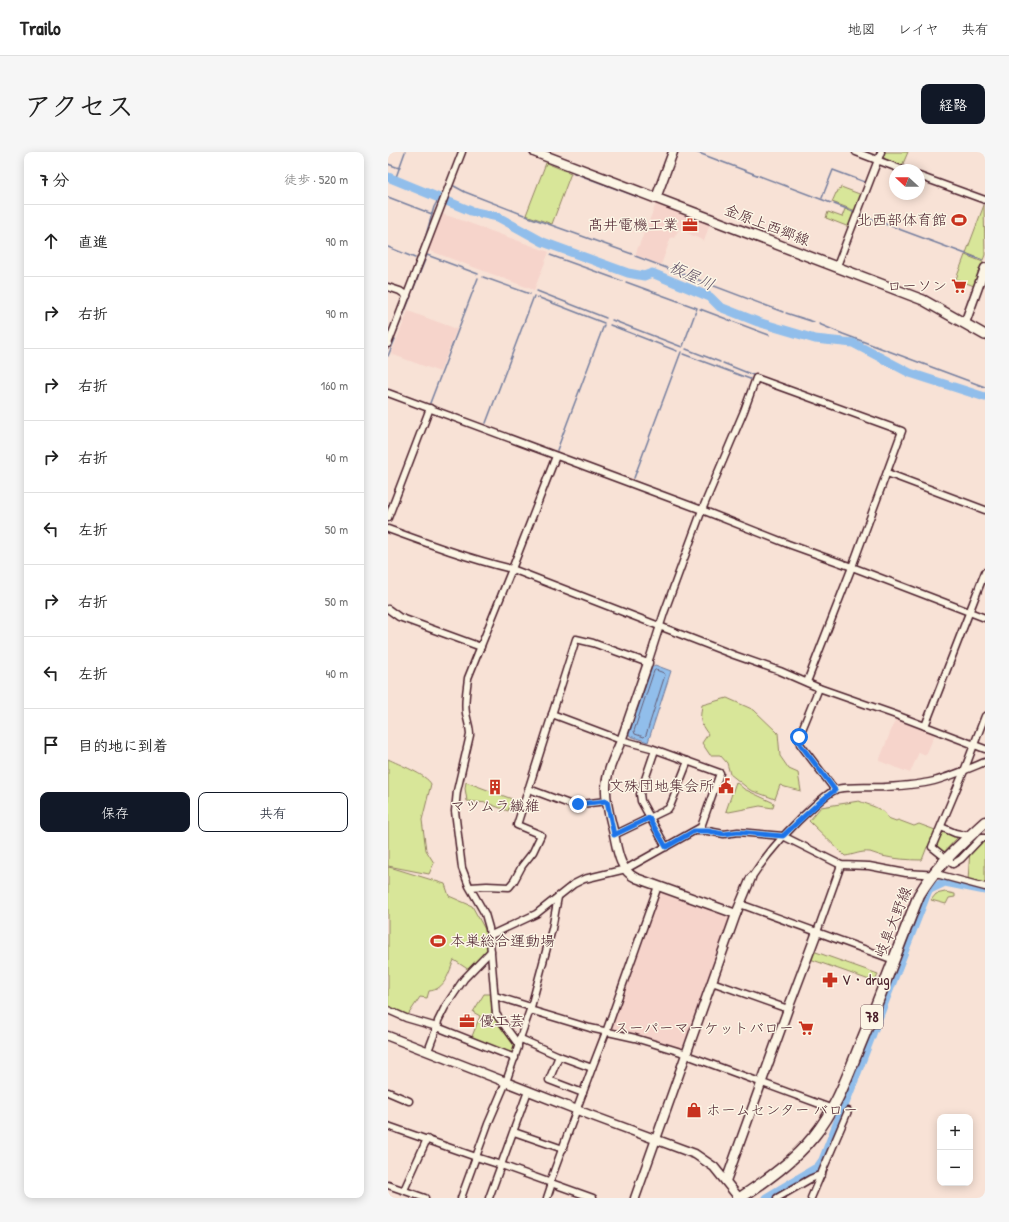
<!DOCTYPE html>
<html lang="ja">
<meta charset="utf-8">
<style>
body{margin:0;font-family:"Patrick Hand","Klee One",sans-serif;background:#f6f6f6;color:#222}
.controls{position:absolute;right:12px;bottom:12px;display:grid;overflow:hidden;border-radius:8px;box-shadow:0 2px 10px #0003}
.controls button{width:36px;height:36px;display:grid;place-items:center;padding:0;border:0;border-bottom:1px solid #e0e0e0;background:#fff;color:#222;font:20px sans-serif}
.compass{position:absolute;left:501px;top:12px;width:36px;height:36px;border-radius:50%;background:#fff;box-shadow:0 2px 10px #0003;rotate:291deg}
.stop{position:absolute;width:12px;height:12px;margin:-9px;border:3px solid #1a73e8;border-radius:50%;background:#fff}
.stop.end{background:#1a73e8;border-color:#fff;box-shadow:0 1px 4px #0008}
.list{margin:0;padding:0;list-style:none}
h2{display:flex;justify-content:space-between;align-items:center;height:52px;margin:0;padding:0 16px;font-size:17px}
h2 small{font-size:13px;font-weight:400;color:#767676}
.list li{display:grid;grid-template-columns:26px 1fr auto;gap:12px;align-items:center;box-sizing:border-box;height:72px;padding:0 16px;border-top:1px solid #e0e0e0}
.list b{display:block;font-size:15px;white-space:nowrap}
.list em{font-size:13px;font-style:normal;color:#767676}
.actions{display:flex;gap:8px;padding:12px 16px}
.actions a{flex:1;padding:9px 0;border:1px solid #111827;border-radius:8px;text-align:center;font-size:14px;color:#111827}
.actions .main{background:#111827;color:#fff}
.icon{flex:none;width:22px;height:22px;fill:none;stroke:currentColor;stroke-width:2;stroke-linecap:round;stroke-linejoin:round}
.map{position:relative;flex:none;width:597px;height:1046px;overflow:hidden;border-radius:8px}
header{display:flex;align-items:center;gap:24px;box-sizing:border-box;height:56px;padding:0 20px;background:#fff;border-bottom:1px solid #e0e0e0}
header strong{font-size:19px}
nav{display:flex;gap:22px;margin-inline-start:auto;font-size:14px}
.intro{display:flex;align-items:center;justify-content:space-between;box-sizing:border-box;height:96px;padding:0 24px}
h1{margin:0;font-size:28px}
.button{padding:10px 18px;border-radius:8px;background:#111827;color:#fff;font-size:14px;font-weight:700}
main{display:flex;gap:24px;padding:0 24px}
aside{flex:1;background:#fff;border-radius:8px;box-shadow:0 2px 10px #0003}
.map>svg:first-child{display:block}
</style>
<header>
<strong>Trailo</strong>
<nav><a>地図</a><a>レイヤ</a><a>共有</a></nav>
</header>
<div class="intro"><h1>アクセス</h1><a class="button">経路</a></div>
<main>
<aside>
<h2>7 分<small>徒歩 · 520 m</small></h2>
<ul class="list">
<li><svg class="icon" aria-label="ahead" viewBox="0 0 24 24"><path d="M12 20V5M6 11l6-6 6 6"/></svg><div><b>直進</b></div><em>90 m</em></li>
<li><svg class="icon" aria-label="right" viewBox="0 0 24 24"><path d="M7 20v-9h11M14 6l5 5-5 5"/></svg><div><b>右折</b></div><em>90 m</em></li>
<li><svg class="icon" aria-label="right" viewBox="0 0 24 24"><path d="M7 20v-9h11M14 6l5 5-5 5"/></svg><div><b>右折</b></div><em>160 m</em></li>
<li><svg class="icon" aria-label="right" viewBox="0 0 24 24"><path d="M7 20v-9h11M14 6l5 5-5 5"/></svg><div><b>右折</b></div><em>40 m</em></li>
<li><svg class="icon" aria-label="left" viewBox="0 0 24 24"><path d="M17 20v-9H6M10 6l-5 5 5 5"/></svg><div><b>左折</b></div><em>50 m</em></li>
<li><svg class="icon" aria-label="right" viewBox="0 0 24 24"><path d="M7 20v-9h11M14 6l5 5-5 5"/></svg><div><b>右折</b></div><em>50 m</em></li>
<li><svg class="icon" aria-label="left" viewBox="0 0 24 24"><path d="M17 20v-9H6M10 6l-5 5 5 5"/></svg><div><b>左折</b></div><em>40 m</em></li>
<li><svg class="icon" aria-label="arrive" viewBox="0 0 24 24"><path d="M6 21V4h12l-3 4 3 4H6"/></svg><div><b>目的地に到着</b></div></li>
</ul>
<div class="actions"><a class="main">保存</a><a>共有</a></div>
</aside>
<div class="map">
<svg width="597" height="1046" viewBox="0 0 597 1046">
<rect width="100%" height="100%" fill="#f8e2d6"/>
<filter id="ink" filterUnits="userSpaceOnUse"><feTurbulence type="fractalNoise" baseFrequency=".025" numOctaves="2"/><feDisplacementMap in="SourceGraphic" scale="8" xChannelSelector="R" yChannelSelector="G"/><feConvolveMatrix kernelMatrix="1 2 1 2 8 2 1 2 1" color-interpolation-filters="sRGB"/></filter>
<g filter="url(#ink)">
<g fill="#f6d4cb">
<polygon points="268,52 322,71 316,89 291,77 286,86 283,85 273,113 247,103"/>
<polygon points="54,62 70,67 161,100 146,138 40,98"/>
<polygon points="20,159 69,177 52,220 3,202"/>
<polygon points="508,566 547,582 538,603 531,600 522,621 491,609"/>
<polygon points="270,737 340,762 342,767 296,897 295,898 243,882 222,878"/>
</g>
<g fill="#d8e699" stroke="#918262">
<polygon points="497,0 520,0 514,14 497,7 495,4"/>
<polygon points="158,11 183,21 164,72 138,63"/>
<polygon points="453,35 474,43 468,59 444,50 448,41 449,41 451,36 452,37"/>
<polygon points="596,53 597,103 595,108 578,101"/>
<polygon points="457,57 467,61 461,75 438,66 440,60 454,65"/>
<polygon points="577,103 595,110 586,134 568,127"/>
<path d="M339 546 366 558 390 581 392 604 401 617 410 621 413 639 397 635 392 633 387 647 362 638 342 622 339 611 332 603H322L314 591 320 582C311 570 312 568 314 553Z"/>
<path d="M0 607C10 612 39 623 43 632L34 668 38 698 46 711 41 722 0 714Z"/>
<polygon points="78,630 124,647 120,659 99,651 79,649 77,636"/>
<polygon points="348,630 356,637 386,651 385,656 372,654 341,660 338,659"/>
<path d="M471 649C480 653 496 656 500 666L508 669 510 668 526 674 531 672 550 679 544 692 539 695 534 708C520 708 507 707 494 704 490 703 486 701 482 700 472 699 466 703 457 704L421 669 433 655Z"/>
<polygon points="556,678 571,684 555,701 547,695"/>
<polygon points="590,688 597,689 597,734 580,730 582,695"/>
<path d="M0 715 5 716 57 732 61 744 84 754 99 781 100 797 81 818 66 808C61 820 57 838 41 839L39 846 32 845 18 866 0 855Z"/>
<polygon points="557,740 567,742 567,745 561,746 558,752 543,748 548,742"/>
<polygon points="425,799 490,822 487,830 422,807"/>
<polygon points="96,842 103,842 104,860 128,894 124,903 83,887 92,864 85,860"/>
</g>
<polygon fill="#91beeb" stroke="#757e9e" points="267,513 283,519 260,590 242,584 241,582 264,515"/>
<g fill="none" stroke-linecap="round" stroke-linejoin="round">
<polygon stroke="#665f78" stroke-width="1" points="268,518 276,521 277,523 258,583 256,585 247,582 246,579 266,519"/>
<g stroke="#757e9e" stroke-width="1.5">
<polyline points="308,0 443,51"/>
<polyline points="0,12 11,16"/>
<polyline points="186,21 250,45"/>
<polyline points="7,28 17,0"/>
<polyline points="66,34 77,40 136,63"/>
<polyline points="0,45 44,62"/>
<polyline points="434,46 445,18 477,30"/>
<polyline points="446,52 467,60"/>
<polyline points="473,63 594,108"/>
<polyline points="138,64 244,102"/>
<polyline points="0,95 27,106"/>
<polyline points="162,103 234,129"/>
<polyline points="247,104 395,160"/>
<polyline points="95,125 142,142"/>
<polyline points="238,130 309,156 295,194"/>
<polyline points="25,138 39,103 90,122"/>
<polyline points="149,139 218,166"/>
<polyline points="17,140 38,83 46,55 51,46"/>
<polyline points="149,145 216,171"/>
<polyline points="312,157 381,183"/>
<polyline points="398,161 426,170"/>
<polyline points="224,168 294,195"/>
<polyline points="431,172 455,182 597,235"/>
<polyline points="222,173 289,199"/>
<polyline points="8,181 23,144"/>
<polyline points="298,197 332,210"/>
<polyline points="295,202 362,227"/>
<polyline points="0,204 7,187"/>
<polyline points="335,211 365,223"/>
<polyline points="42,251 90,126"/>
<polyline points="98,271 146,144"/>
<polyline points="169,298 216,173"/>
<polyline points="246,326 293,200"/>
</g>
<g stroke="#91beeb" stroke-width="9">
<polyline points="0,25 83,59 110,65 155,90 240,121 256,124 264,121 322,145 332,155 370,170 427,187 465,191 522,221 597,245"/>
<polyline points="378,1046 430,1015 435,1008 540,738 557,730 597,738"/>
</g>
<g stroke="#4a1f2b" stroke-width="9">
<g id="minor">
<polyline points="468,0 515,18"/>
<polyline points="531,24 597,48"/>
<polyline points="449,114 493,0"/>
<polyline points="0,135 12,139 19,144"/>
<polyline points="0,192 74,0"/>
<polyline points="0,241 314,358 400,392 464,415 597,466"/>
<polyline points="499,321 597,358"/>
<polyline points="0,366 42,256"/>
<path d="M0 377C41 392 82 407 124 417L346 503 392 519 431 536 508 563 597 597"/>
<polyline points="0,457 11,465 93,495"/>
<polyline points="431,536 411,585 412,592 447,638"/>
<polyline points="537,574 597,420"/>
<polyline points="267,598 252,642 253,649 278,695"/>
<polyline points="141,637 184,653 219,649"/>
<polyline points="553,675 567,681 581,684"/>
<polyline points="307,679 320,679 336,682 350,680 395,684 453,713 481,714 518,721 552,723 597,735"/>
<polyline points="226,683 280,657 283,652 300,609"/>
<polyline points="554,703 544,695 576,619 597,564"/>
<polyline points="562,709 565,712 573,707 593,686 597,686"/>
<path d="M363 726C381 699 402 675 427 653 433 648 441 640 449 637 460 634 485 636 498 635 514 634 530 633 546 629 564 624 580 617 597 610"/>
<polyline points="82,735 99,734 121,735 126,729 134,714 145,700 153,683 129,673 188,487 205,491 260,511 276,461 314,358 356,259 368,226 514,279 464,415 419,530"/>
<polyline points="352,752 506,808"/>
<polyline points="429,780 453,713"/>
<polyline points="103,783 148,762 186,732 196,727 238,717 313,675 332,621 263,596 233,588 164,562"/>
<polyline points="324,830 400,857"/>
<polyline points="107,844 143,855"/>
<polyline points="0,858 18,866 49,875 127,906"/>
<polyline points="142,858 202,876 247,886 293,900 304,905 445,957"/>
<polyline points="133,887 171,904 204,916"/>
<polyline points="130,892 143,855 164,777 170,745"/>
<polyline points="40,899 49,875 50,869 57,855 76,827 103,799"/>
<polyline points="171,904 161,928 195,941"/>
<polyline points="0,940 21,949"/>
<polyline points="0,974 88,1005 113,1013 205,1046"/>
<polyline points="126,980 175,997"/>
<polyline points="162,1030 204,916 218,880 270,734"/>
<polyline points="0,1033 37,1046"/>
<polyline points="16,1038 39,987"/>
<path d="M73 1046 100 972 118 930 130 895V892L108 862 101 776 97 762 81 734 74 716 67 659 69 639 82 583C82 575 79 568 78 561 76 550 79 537 80 526L124 417 168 304"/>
<polyline points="101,1046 140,939"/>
<polyline points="159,1046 164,1031"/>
<polyline points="389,1046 422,1027 434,1022"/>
<polyline points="423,1046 460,959"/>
</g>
</g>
<g stroke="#4a1f2b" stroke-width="11">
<g id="tertiary">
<polyline points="268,46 285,0"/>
<polyline points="577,171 597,116"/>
<path d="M260 511C251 537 242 563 233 589 227 603 218 621 218 636 217 652 224 671 227 687 230 702 233 719 248 726L348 762"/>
<polyline points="0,884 202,963 307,1002 326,1015 351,1046"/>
<polyline points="338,1029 400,857 429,780"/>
<polyline points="247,1046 348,762 363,726"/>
</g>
</g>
<g stroke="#4a1f2b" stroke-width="12">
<polyline id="secondary" points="147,0 535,148 597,183"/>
</g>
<g stroke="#4a1f2b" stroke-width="13">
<path id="primary" d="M352 1046C379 1028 406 1009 426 984 448 957 459 925 472 893 493 843 511 793 531 743 548 714 572 693 597 670"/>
</g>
<use href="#minor" stroke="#fcf5e5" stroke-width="6"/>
<use href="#tertiary" stroke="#fcf5e5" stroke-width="8"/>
<use href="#secondary" stroke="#fcf5e5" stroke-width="9"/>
<use href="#primary" stroke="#fcf5e5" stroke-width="10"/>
</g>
</g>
<g fill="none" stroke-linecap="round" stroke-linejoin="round" filter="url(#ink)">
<path stroke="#1a73e8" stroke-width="5" d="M190 652 219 649 226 683 261 666 278 695 306 679H320L336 682 350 680 395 684C412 668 428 652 447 638L412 592 411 585"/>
</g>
<defs>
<g id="stadium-bare" transform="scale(1.2)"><path d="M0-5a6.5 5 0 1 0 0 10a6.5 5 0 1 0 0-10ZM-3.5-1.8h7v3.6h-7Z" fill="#c8321e" stroke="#fcf5e5" stroke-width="2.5" paint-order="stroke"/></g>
<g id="office-bare" transform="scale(1.2)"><path d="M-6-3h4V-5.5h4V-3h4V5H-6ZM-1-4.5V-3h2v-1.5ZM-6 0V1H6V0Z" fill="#c8321e" stroke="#fcf5e5" stroke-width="2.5" paint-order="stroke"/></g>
<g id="supermarket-bare" transform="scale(1.2)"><path d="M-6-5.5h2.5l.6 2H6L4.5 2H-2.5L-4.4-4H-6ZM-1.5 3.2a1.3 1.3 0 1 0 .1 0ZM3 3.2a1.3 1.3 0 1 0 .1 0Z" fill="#c8321e" stroke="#fcf5e5" stroke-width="2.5" paint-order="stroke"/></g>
<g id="civic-bare" transform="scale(1.2)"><path d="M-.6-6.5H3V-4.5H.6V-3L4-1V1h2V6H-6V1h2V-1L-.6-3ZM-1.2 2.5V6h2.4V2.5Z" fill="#c8321e" stroke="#fcf5e5" stroke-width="2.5" paint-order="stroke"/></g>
<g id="building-bare" transform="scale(1.2)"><path d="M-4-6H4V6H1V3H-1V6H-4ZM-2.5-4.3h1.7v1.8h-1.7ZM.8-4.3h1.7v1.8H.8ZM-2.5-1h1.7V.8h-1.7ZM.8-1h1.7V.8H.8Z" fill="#c8321e" stroke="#fcf5e5" stroke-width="2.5" paint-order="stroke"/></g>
<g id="pharmacy-bare" transform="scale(1.2)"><path d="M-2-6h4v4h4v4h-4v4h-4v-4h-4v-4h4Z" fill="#c8321e" stroke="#fcf5e5" stroke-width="2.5" paint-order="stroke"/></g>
<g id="shop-bare" transform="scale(1.2)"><path d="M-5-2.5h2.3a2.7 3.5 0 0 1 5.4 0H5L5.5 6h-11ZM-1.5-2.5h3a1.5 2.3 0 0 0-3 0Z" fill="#c8321e" stroke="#fcf5e5" stroke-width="2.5" paint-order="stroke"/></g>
</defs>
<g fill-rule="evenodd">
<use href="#stadium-bare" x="571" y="68"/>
<use href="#office-bare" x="302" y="73"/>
<use href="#supermarket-bare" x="571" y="134"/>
<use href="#civic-bare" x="338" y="634"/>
<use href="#building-bare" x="107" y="635"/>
<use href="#stadium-bare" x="50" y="789"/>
<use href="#pharmacy-bare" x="442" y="828"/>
<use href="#office-bare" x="79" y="869"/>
<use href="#supermarket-bare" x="418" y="876"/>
<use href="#shop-bare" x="306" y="958"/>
</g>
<g text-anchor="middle" stroke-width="3" stroke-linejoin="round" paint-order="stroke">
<rect fill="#fcf5e5" stroke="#7f5f63" stroke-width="1" x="473" y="853" width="22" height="24" rx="3"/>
<g font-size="14" font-weight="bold" fill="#4a1f2b">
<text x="484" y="870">78</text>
</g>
<g font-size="15" fill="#4a1f2b" stroke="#fcf5e5" text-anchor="end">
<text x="559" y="73">北西部体育館</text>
<text x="290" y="78">髙井電機工業</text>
<text x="559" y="139">ローソン</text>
<text x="326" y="639">文殊団地集会所</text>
<text x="107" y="659" text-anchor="middle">マツムラ繊維</text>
<text x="62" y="794" text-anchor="start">本巣総合運動場</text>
<text x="454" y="833" text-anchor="start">V・drug</text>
<text x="91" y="874" text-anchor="start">優工芸</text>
<text x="406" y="881">スーパーマーケットバロー</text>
<text x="318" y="963" text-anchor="start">ホームセンター バロー</text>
</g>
<g font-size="15" fill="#4a1f2b" stroke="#fcf5e5">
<text transform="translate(379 73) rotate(21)" y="5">金原上西郷線</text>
<text transform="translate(505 770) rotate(-68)" y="5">岐阜大野線</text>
</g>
<g font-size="16" font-style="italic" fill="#5f4f65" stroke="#fcf5e5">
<text transform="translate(304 123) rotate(25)" y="6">板屋川</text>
</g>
</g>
</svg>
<div class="controls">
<button>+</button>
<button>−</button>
</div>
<svg class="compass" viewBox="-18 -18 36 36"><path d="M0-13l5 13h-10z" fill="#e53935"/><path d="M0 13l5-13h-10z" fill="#767676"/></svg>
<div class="stop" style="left:411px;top:585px"></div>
<div class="stop end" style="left:190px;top:652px"></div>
</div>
</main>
